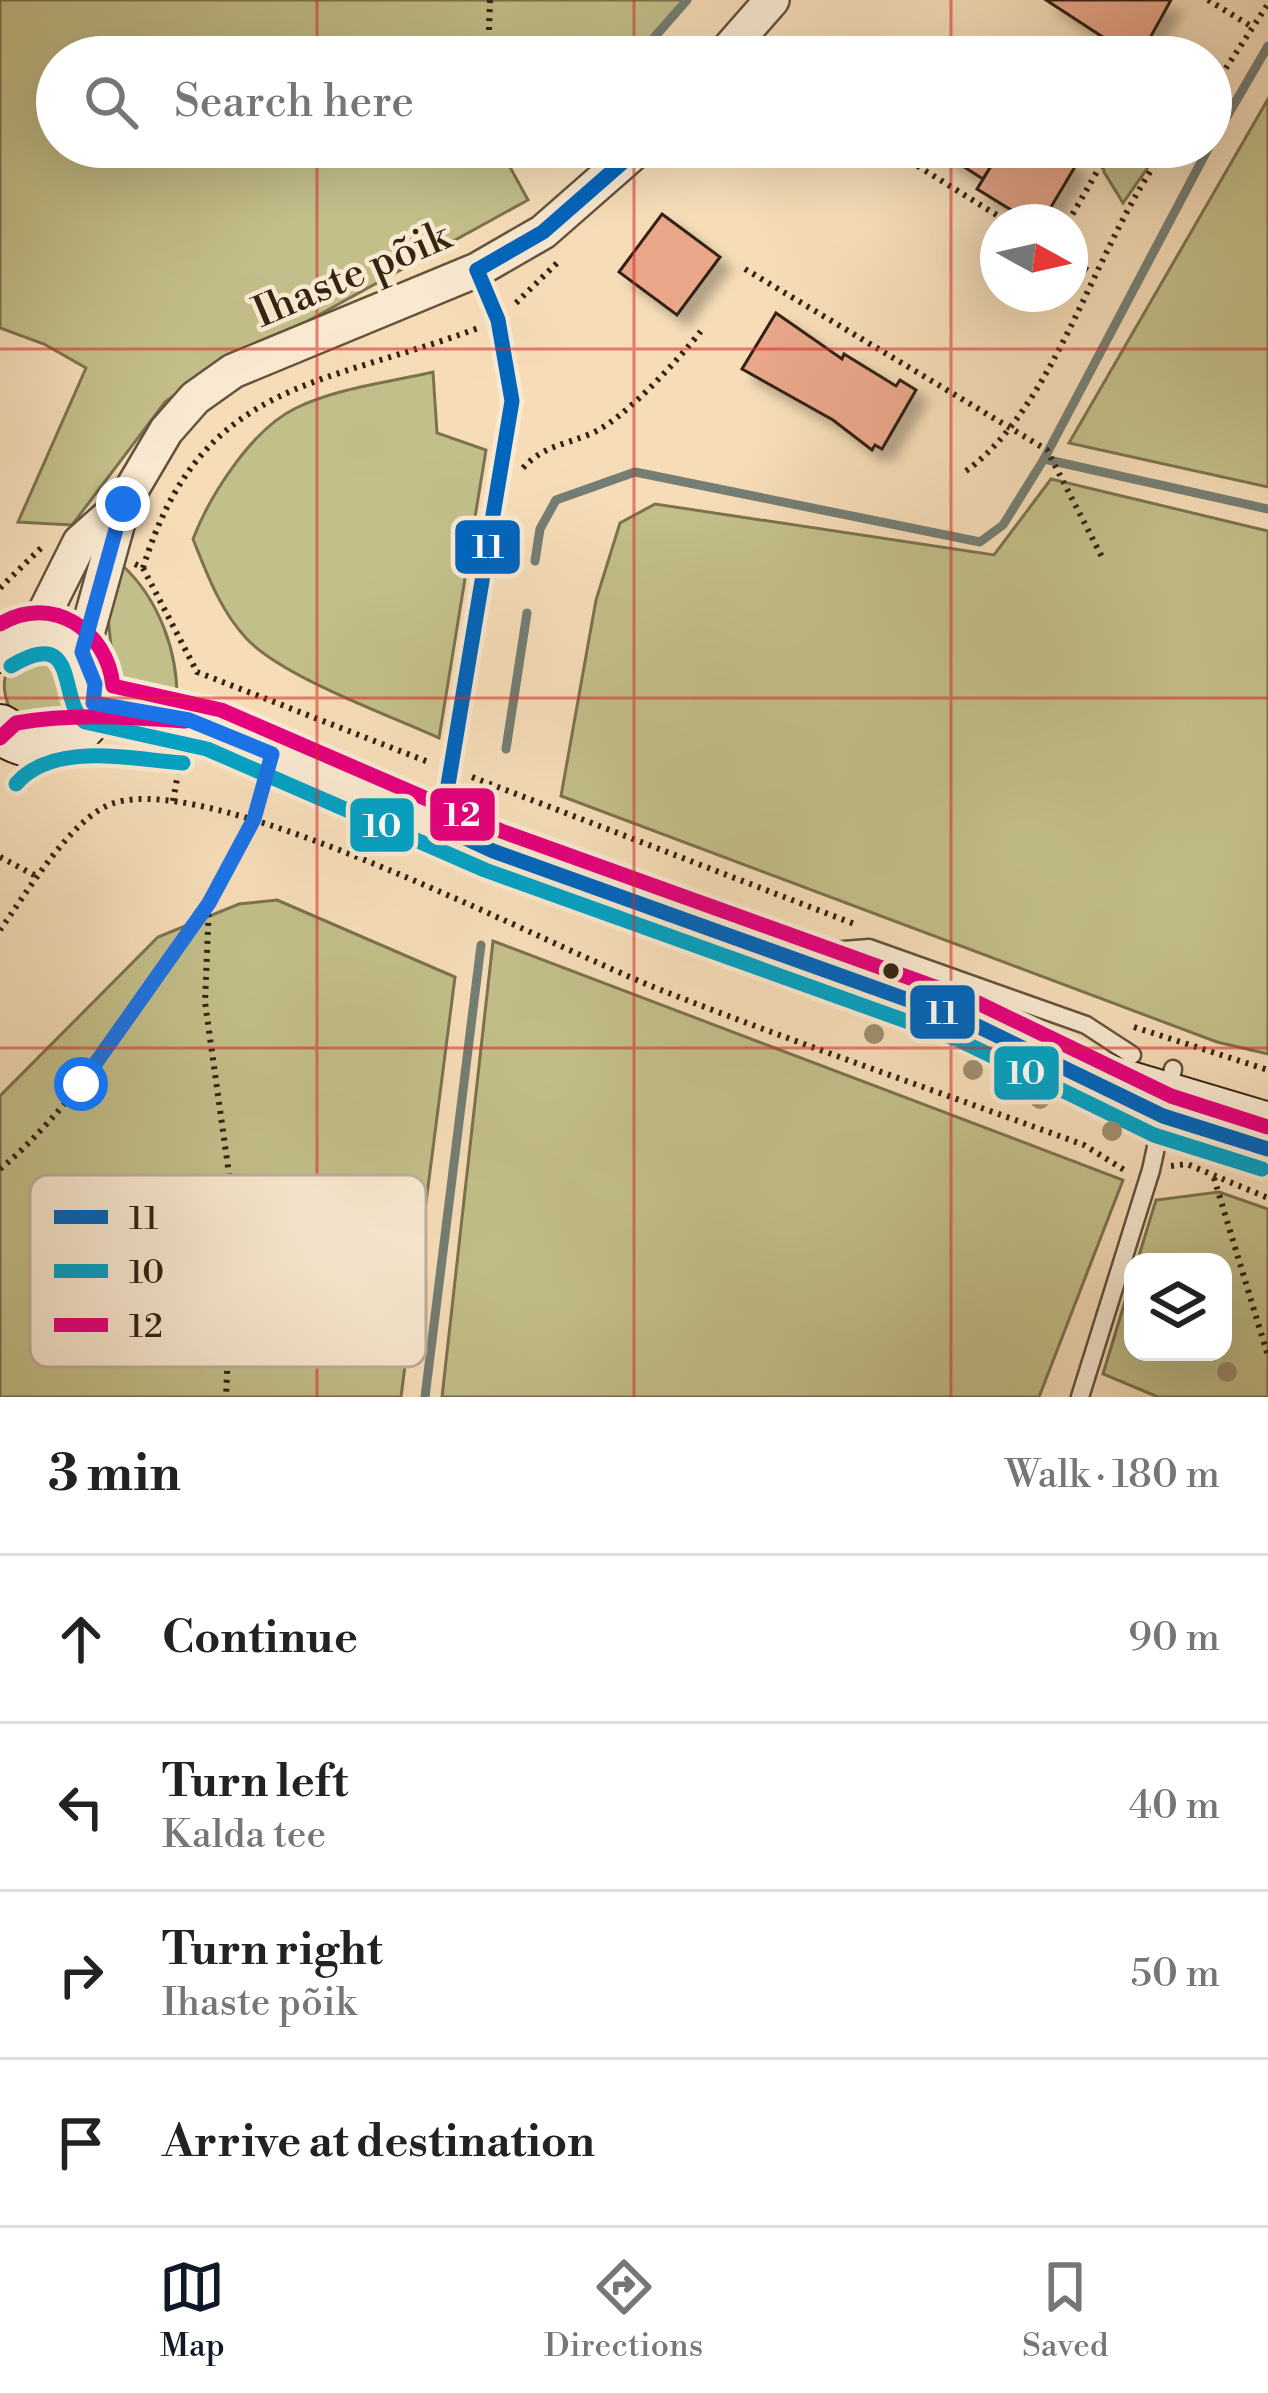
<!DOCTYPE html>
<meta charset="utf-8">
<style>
body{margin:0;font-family:"Libre Bodoni",serif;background:#f2f2f2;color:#222}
.controls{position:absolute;right:36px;bottom:36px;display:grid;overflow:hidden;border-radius:24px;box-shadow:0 12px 48px #0002}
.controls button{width:108px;height:108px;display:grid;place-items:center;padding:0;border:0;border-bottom:3px solid #e0e0e0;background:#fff;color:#222;font:60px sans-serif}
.compass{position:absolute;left:980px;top:204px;width:108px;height:108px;border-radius:50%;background:#fff;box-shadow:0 12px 48px #0002;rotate:98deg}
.stop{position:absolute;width:36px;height:36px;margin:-27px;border:9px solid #1a73e8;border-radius:50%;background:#fff}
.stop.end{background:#1a73e8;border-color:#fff;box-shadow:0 3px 12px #0008}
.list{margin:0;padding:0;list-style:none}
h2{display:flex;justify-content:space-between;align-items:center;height:156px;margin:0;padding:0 48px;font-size:51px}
h2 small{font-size:39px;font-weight:400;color:#767676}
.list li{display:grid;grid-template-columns:78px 1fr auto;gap:36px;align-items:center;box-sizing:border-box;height:168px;padding:0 48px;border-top:3px solid #e0e0e0}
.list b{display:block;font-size:45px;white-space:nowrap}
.list p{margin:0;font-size:39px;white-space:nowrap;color:#767676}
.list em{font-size:39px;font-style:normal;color:#767676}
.icon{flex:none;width:66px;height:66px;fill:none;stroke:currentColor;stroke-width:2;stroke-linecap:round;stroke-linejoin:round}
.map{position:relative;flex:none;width:1268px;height:1397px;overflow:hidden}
.search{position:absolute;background:#fff;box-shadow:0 12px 48px #0002;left:36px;right:36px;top:36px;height:132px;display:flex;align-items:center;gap:30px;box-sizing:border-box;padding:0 42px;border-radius:66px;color:#767676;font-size:45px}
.sheet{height:828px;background:#fff}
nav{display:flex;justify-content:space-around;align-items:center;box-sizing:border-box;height:168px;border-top:3px solid #e0e0e0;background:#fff;font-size:33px;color:#767676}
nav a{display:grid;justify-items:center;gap:6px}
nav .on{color:#111827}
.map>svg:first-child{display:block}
</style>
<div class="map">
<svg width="1268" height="1397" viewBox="0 0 1268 1397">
<defs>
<filter id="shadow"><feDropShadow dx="11" dy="11" stdDeviation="6" flood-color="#0004"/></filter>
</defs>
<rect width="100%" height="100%" fill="#f6ddb8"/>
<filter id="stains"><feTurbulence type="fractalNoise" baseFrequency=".00167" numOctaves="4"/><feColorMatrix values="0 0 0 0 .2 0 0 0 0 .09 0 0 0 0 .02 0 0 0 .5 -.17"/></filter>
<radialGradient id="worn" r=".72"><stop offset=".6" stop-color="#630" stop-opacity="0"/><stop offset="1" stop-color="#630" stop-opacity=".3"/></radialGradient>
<g fill="#c3bf8a" stroke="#7c724e" stroke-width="3">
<polygon points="0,0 687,0 637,57 57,57 57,147 499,147 528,200 306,322 227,357 165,402 72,525 18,522 86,368 44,344 0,328"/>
<polygon points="1268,99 1268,487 1069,443"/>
<polygon points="1100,147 1162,147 1123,203 1104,172"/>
<path d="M433 372 437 433 486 450 439 738C389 715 282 677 246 638 220 610 207 574 193 539 210 495 252 429 296 408 337 388 390 382 433 372Z"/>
<polygon points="1051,479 1268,531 1268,1054 1217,1042 561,796 596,600 620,523 655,504 994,555"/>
<path d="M122 565C159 599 178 652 177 701L140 696 114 676 107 607Z"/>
<path d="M21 651 70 663 74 701 46 724 12 714C0 689 1 671 21 651Z"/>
<polygon points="277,900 455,977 401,1397 0,1397 0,1096 158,937 239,904"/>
<polygon points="493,941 1123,1180 1039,1397 442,1397"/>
<polygon points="1219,1192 1268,1209 1268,1397 1158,1397 1103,1374 1133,1275 1133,1352 1223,1352 1223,1262 1137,1262 1156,1200"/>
</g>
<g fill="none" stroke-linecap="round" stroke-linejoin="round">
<g stroke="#747e75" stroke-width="9">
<polyline points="637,57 687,0"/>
<polyline points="1211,144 1268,46"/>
<polyline points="1044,459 1209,147"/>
<polyline points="535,561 540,529 556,500 635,472 980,542 1003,525 1044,459 1268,509"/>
<polyline points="506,749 527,613"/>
<polyline points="425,1397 481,945"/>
</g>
</g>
<g fill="#e9a689" stroke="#342413" stroke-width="3" filter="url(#shadow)">
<polygon points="1046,0 1171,0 1141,54 1132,49 1129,54 1112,44 1115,39 1109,41"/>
<polygon points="889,43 905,57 870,57 879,44 887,48"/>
<polygon points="933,147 1003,147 983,179"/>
<polygon points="1003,147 1047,147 1076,165 1042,222 1031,222 977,189"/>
<polygon points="662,214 720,257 677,315 619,272"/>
<polygon points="776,313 842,359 844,354 896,386 900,380 916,390 882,449 875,445 872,450 833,420 742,369"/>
</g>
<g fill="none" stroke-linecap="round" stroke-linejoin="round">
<g stroke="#64523c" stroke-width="21">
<g id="lane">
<polyline points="587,147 612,175"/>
<polyline points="442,827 512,401 498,320 477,270"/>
<polyline points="819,952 869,948 1086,1025 1132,1055"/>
<polyline points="1080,1397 1151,1170 1173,1069"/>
</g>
</g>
<g stroke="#64523c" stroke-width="38">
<g id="street">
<polyline points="722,57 772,0"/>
<polyline points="35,632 80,542 123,504 166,431 195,398 233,371 477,270 543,232 640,147"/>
<polyline points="82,652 123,504"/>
</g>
</g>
<g stroke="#342413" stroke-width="52">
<g id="secondary">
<path d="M0 648C72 590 136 706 61 739 39 749 19 742 0 729"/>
<polyline points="93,703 213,729 493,851 967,1021 1056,1064 1268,1127"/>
</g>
</g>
<g stroke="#342413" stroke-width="6" stroke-dasharray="3 6" stroke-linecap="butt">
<polyline points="1208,0 1254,28"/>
<polyline points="488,57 490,0"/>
<polyline points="1211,91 1268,4"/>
<polyline points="887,147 1008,222"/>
<polyline points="1068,222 1102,163"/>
<polyline points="1070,259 1092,273"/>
<polyline points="745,269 1047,450 1102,557"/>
<polyline points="516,303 558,262"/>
<path d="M523 468C543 446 564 445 590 434 623 421 679 359 701 331"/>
<path d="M966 471C1058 404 1095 243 1167 147"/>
<polyline points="135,564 143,568 197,672 431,763"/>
<path d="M143 568C201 379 322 387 481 327"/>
<polyline points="0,588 41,548"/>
<polyline points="472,777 857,925"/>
<polyline points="173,801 181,757"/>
<polyline points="0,857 38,877"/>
<polyline points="209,905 205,1002 234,1210 226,1397"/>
<path d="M0 930C26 894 72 816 114 803 217 770 554 949 666 992 804 1046 945 1094 1084 1145L1126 1171"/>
<polyline points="1134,1027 1268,1070"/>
<polyline points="1171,1166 1187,1164 1268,1198"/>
<path d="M0 1169C76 1109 237 886 261 793"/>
<polyline points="1214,1178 1268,1356"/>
</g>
<use href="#lane" stroke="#f9e9d1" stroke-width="16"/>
<use href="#street" stroke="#f9e9d1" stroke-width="33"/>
<use href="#secondary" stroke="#f9e9d1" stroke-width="48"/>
<g stroke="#f9e9d1" stroke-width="24">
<g id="bus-1">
<polyline points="477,270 543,232 640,147"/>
<polyline points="441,827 493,851 967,1021 1163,1116 1268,1149"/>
<polyline points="441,827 512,401 498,320 477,270"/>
</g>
</g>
<g stroke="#f9e9d1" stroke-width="24">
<g id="bus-2">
<path d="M11 666C81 624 57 701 85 722L207 749 485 870 959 1040 1154 1135 1262 1169"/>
<path d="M16 784C53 741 129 759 183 763"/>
</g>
</g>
<g stroke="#f9e9d1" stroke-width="24">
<g id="bus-3">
<path d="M0 624C52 593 107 630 113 686L221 710 501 831 974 1001 1171 1096 1268 1127"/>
<path d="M0 738 16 723C73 713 127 717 185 721"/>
</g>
</g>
<use href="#bus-1" stroke="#0065bd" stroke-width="15"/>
<use href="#bus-2" stroke="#03a2c5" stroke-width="15"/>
<use href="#bus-3" stroke="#e5007d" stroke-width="15"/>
</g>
<g fill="#9f8d6e">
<circle cx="874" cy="1034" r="10"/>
<circle cx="973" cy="1070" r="10"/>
<circle cx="1040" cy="1099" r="10"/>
<circle cx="1112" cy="1131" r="10"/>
<circle cx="1227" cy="1372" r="10"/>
</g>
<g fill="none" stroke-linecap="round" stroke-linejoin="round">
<polyline stroke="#1a73e8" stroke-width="15" points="81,1084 209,903 254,819 272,754 189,720 93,703 95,684 82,652 123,504"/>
</g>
<path fill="none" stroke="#d62828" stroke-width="3" stroke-opacity="0.55" d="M317 0V57M634 0V57M951 0V57M317 147V1397M634 147V1397M951 147V1397M0 349H1268M0 698H1268M0 1048H1268"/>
<circle fill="#342413" stroke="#f9e9d1" stroke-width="4.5" cx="891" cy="971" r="10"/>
<g text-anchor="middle" stroke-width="9" stroke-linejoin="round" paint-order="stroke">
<g font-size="42" fill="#342413" stroke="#f9e9d1">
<text transform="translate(351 273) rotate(-23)" y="15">Ihaste põik</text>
</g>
</g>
<rect x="30" y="1175" width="396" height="192" rx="18" fill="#f9e9d1" stroke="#beae98" stroke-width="3"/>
<rect x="54" y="1210" width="54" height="14" fill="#0065bd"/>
<rect x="54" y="1264" width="54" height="14" fill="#03a2c5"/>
<rect x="54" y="1318" width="54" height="14" fill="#e5007d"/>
<g font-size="33" fill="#342413">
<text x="129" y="1229">11</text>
<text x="129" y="1283">10</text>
<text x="129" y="1337">12</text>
</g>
<g stroke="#f9e9d1" stroke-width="4.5">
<rect x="453" y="518" width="69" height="58" rx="12" fill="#0065bd"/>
<rect x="428" y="786" width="69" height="57" rx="12" fill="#e5007d"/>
<rect x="348" y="796" width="68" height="58" rx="12" fill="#03a2c5"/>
<rect x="908" y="983" width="69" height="58" rx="12" fill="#0065bd"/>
<rect x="992" y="1044" width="69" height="58" rx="12" fill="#03a2c5"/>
</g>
<g font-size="33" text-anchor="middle" font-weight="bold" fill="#fff">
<text x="488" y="558">11</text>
<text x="462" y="826">12</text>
<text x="382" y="837">10</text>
<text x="942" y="1024">11</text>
<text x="1026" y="1084">10</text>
</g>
<rect width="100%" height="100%" filter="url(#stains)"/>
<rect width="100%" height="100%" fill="url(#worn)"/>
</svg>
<div class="controls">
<button><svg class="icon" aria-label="layers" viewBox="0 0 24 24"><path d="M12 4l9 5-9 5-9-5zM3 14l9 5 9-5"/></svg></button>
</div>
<svg class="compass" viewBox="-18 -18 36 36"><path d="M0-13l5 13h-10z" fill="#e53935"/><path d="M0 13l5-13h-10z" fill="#767676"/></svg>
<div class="stop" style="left:81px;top:1084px"></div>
<div class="stop end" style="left:123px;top:504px"></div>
<div class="search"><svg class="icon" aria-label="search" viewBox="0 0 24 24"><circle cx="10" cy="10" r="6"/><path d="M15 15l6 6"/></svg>Search here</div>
</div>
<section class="sheet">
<h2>3 min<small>Walk · 180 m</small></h2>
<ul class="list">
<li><svg class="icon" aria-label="ahead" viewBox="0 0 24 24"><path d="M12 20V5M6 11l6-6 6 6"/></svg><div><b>Continue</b></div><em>90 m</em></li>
<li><svg class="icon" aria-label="left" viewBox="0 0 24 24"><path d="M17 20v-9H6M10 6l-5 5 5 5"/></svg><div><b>Turn left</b><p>Kalda tee</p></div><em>40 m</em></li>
<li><svg class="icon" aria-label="right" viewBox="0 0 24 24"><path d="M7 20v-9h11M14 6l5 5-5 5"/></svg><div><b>Turn right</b><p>Ihaste põik</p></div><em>50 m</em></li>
<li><svg class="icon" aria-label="arrive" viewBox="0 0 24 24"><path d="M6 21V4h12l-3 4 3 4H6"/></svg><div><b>Arrive at destination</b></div></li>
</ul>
</section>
<nav>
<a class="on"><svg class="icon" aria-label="map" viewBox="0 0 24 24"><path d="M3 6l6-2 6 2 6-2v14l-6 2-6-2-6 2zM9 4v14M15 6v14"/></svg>Map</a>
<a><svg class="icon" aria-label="directions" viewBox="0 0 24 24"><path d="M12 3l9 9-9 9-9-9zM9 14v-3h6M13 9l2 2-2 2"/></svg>Directions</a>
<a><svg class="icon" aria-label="saved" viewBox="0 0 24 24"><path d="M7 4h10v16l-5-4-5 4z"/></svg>Saved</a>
</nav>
